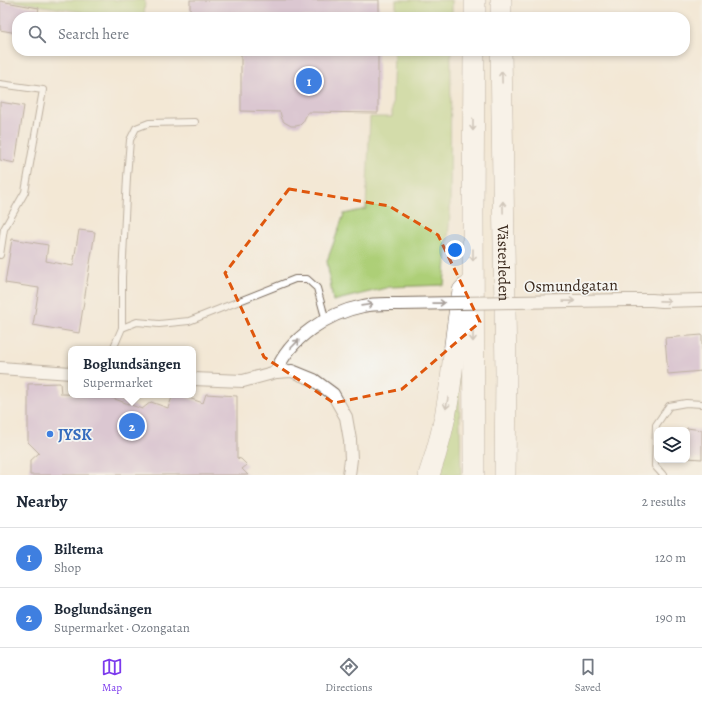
<!DOCTYPE html>
<meta charset="utf-8">
<style>
body{margin:0;font-family:Alegreya,serif;background:#f6f6f7;color:#1f2937}
.controls{position:absolute;right:12px;bottom:12px;display:grid;overflow:hidden;border-radius:8px;box-shadow:0 2px 6px #0003}
.controls button{width:36px;height:36px;display:grid;place-items:center;padding:0;border:0;border-bottom:1px solid #e0e1e3;background:#fff;color:#1f2937;font:20px sans-serif}
.you{position:absolute;left:455px;top:250px;width:14px;height:14px;margin:-10px;border:3px solid #fff;border-radius:50%;background:#1a73e8;box-shadow:0 0 0 6px #1a73e833}
.badge{display:grid;place-items:center;width:26px;height:26px;border-radius:50%;background:#7c3aed;color:#fff;font-size:13px;font-weight:700}
.pin{position:absolute;translate:-50% -50%;border:2px solid #fff;box-shadow:0 1px 4px #0006}
.popup{position:absolute;left:68px;top:346px;width:128px;height:52px;box-sizing:border-box;display:grid;place-content:center;border-radius:8px;background:#fff;filter:drop-shadow(0 1px 3px #0005);font-size:13px;white-space:nowrap;color:#747a83}
.popup b{font-size:15px;color:#1f2937}
.popup::after{content:'';position:absolute;left:50%;top:100%;margin-left:-8px;border:8px solid transparent;border-top-color:#fff}
.list{margin:0;padding:0;list-style:none}
h2{display:flex;justify-content:space-between;align-items:center;height:52px;margin:0;padding:0 16px;font-size:17px}
h2 small{font-size:13px;font-weight:400;color:#747a83}
.list li{display:grid;grid-template-columns:26px 1fr auto;gap:12px;align-items:center;box-sizing:border-box;height:60px;padding:0 16px;border-top:1px solid #e0e1e3}
.list b{display:block;font-size:15px;white-space:nowrap}
.list p{margin:0;font-size:13px;white-space:nowrap;color:#747a83}
.list em{font-size:13px;font-style:normal;color:#747a83}
.icon{flex:none;width:22px;height:22px;fill:none;stroke:currentColor;stroke-width:2;stroke-linecap:round;stroke-linejoin:round}
.map{position:relative;flex:none;width:702px;height:475px;overflow:hidden}
.search{position:absolute;background:#fff;box-shadow:0 2px 6px #0003;left:12px;right:12px;top:12px;height:44px;display:flex;align-items:center;gap:10px;box-sizing:border-box;padding:0 14px;border-radius:16px;color:#747a83;font-size:15px}
.sheet{height:172px;background:#fff}
nav{display:flex;justify-content:space-around;align-items:center;box-sizing:border-box;height:56px;border-top:1px solid #e0e1e3;background:#fff;font-size:11px;color:#747a83}
nav a{display:grid;justify-items:center;gap:2px}
nav .on{color:#7c3aed}
.map>svg:first-child{display:block}
</style>
<div class="map">
<svg width="702" height="475" viewBox="0 0 702 475">
<rect width="100%" height="100%" fill="#f6f6f2"/>
<filter id="ink" filterUnits="userSpaceOnUse"><feTurbulence type="fractalNoise" baseFrequency=".025" numOctaves="2"/><feDisplacementMap in="SourceGraphic" scale="8" xChannelSelector="R" yChannelSelector="G"/><feConvolveMatrix kernelMatrix="1 2 1 2 8 2 1 2 1" color-interpolation-filters="sRGB"/></filter>
<filter id="wash" filterUnits="userSpaceOnUse"><feTurbulence type="fractalNoise" baseFrequency=".012" numOctaves="4" result="noise"/><feDisplacementMap in="SourceGraphic" scale="16" xChannelSelector="R" yChannelSelector="G"/><feGaussianBlur stdDeviation="0.9" result="paint"/><feColorMatrix in="noise" values="0 0 0 0 0 0 0 0 0 0 0 0 0 0 0 0 0 1.4 0 .05"/><feComposite in="paint" operator="in"/></filter>
<g filter="url(#wash)">
<rect width="100%" height="100%" fill="#f3e8d6"/>
<g fill="#adcf77" stroke="#747c4a">
<polygon points="7,0 145,0 144,17 112,17"/>
<rect x="396" y="0" width="56" height="17"/>
<polygon points="394,51 451,51 450,214 444,285 390,287 333,301 327,261 344,214 366,209 370,117 392,117"/>
<polygon points="459,372 461,475 434,475"/>
</g>
<g id="blocks">
<g fill="#be9fcc">
<rect x="190" y="0" width="189" height="17"/>
<polygon points="0,1 39,8 37,17 17,17 17,33 0,30"/>
<polygon points="241,51 378,51 378,113 308,112 303,122 300,125 296,126 291,126 284,122 282,119 280,112 241,111"/>
<polygon points="0,102 24,106 15,163 0,160"/>
<polygon points="79,230 95,232 79,333 33,325 39,288 5,283 12,239 48,245 46,261 73,266"/>
<polygon points="702,335 702,371 668,374 665,338"/>
<polygon points="60,383 61,394 104,395 142,409 151,402 168,408 173,395 180,395 203,403 206,394 237,396 237,458 241,459 247,465 242,469 248,475 30,475 30,461 39,453 28,442 28,384"/>
<polygon points="687,428 702,430 702,459 687,458"/>
</g>
</g>
</g>
<g filter="url(#ink)">
<use href="#blocks" fill-opacity="0" stroke="#7b6c5e" stroke-width="1"/>
<g fill="none" stroke-linecap="round" stroke-linejoin="round">
<g stroke="#7b6c5e" stroke-width="8">
<g id="lane">
<polyline points="0,84 43,90 25,192 4,229 0,255"/>
<polyline points="122,328 122,277 127,177 130,140 136,128 149,123 195,122"/>
<polyline points="113,349 122,328 137,322 159,324 189,321 295,279 307,279 317,288 323,310 326,320"/>
<polyline points="663,475 655,466 656,425 669,406 686,403 702,404"/>
</g>
</g>
<g stroke="#7b6c5e" stroke-width="14">
<g id="street">
<polyline points="627,300 652,300 662,301 702,300"/>
<polyline points="0,368 71,373"/>
<path d="M276 372C289 338 328 313 363 306 375 303 388 304 400 304"/>
<polyline points="193,379 243,381 276,372 292,371 314,380 333,394 346,417 350,440 351,459 349,475"/>
</g>
</g>
<g stroke="#7b6c5e" stroke-width="22">
<g id="highway">
<polyline points="475,17 475,0"/>
<polyline points="501,17 501,0"/>
<path id="s1" d="M501 51 506 372 505 475"/>
<path d="M429 475C438 449 445 421 449 394 454 360 456 325 463 291L466 288"/>
<polyline points="474,475 473,213 474,51"/>
</g>
</g>
<use href="#lane" stroke="#fff" stroke-width="6"/>
<use href="#street" stroke="#fff" stroke-width="12"/>
<use href="#highway" stroke="#fff" stroke-width="21"/>
<g stroke="#7b6c5e" stroke-width="14" stroke-linecap="butt">
<polyline id="street-bridge" points="400,304 627,300"/>
</g>
<use href="#street-bridge" stroke="#fff" stroke-width="12"/>
</g>
<defs><path id="oneway-shaft" d="M-6 0H5M1.5-3L5.5 0L1.5 3" fill="none" stroke-width="1.6" stroke-linecap="round" stroke-linejoin="round"/></defs>
<g stroke="#a79f9a">
<use href="#oneway-shaft" transform="translate(502 77) rotate(-91)"/>
<use href="#oneway-shaft" transform="translate(473 125) rotate(90)"/>
<use href="#oneway-shaft" transform="translate(503 207) rotate(-91)"/>
<use href="#oneway-shaft" transform="translate(473 255) rotate(90)"/>
<use href="#oneway-shaft" transform="translate(569 301) rotate(-1)"/>
<use href="#oneway-shaft" transform="translate(665 301) rotate(1)"/>
<use href="#oneway-shaft" transform="translate(439 303) rotate(-1)"/>
<use href="#oneway-shaft" transform="translate(367 305) rotate(-8)"/>
<use href="#oneway-shaft" transform="translate(473 336) rotate(90)"/>
<use href="#oneway-shaft" transform="translate(295 344) rotate(-46)"/>
<use href="#oneway-shaft" transform="translate(447 403) rotate(101)"/>
</g>
</g>
<path d="M0 0H702V475H0ZM289 189 389 206 438 235 480 322 402 389 334 403 264 357 225 273Z" fill="#f3e8d6" fill-opacity=".55" fill-rule="evenodd"/>
<path fill="none" stroke="#df570d" stroke-width="3" stroke-dasharray="8 5" stroke-linejoin="round" d="M289 189 389 206 438 235 480 322 402 389 334 403 264 357 225 273Z"/>
<circle fill="#3f7fe0" stroke="#f6f6f2" stroke-width="1.5" cx="50" cy="434" r="4"/>
<g text-anchor="middle" stroke-width="3.5" stroke-linejoin="round" paint-order="stroke">
<g font-size="16" fill="#3b2a1e" stroke="#f6f6f2">
<text dy="6" stroke="none"><textPath href="#s1" startOffset="212">Västerleden</textPath></text>
<text transform="translate(571 285) rotate(-1)" y="6">Osmundgatan</text>
</g>
<g font-size="16" font-weight="bold" fill="#366cbe" stroke="#f6f6f2" text-anchor="start">
<text x="58" y="440">JYSK</text>
</g>
</g>
</svg>
<div class="controls">
<button><svg class="icon" aria-label="layers" viewBox="0 0 24 24"><path d="M12 4l9 5-9 5-9-5zM3 14l9 5 9-5"/></svg></button>
</div>
<div class="you"></div>
<div class="pin badge" style="left:309px;top:81px;background:#3f7fe0">1</div>
<div class="pin badge" style="left:132px;top:426px;background:#3f7fe0">2</div>
<div class="popup"><b>Boglundsängen</b>Supermarket</div>
<div class="search"><svg class="icon" aria-label="search" viewBox="0 0 24 24"><circle cx="10" cy="10" r="6"/><path d="M15 15l6 6"/></svg>Search here</div>
</div>
<section class="sheet">
<h2>Nearby<small>2 results</small></h2>
<ul class="list">
<li><span class="badge" style="background:#3f7fe0">1</span><div><b>Biltema</b><p>Shop</p></div><em>120 m</em></li>
<li><span class="badge" style="background:#3f7fe0">2</span><div><b>Boglundsängen</b><p>Supermarket · Ozongatan</p></div><em>190 m</em></li>
</ul>
</section>
<nav>
<a class="on"><svg class="icon" aria-label="map" viewBox="0 0 24 24"><path d="M3 6l6-2 6 2 6-2v14l-6 2-6-2-6 2zM9 4v14M15 6v14"/></svg>Map</a>
<a><svg class="icon" aria-label="directions" viewBox="0 0 24 24"><path d="M12 3l9 9-9 9-9-9zM9 14v-3h6M13 9l2 2-2 2"/></svg>Directions</a>
<a><svg class="icon" aria-label="saved" viewBox="0 0 24 24"><path d="M7 4h10v16l-5-4-5 4z"/></svg>Saved</a>
</nav>
